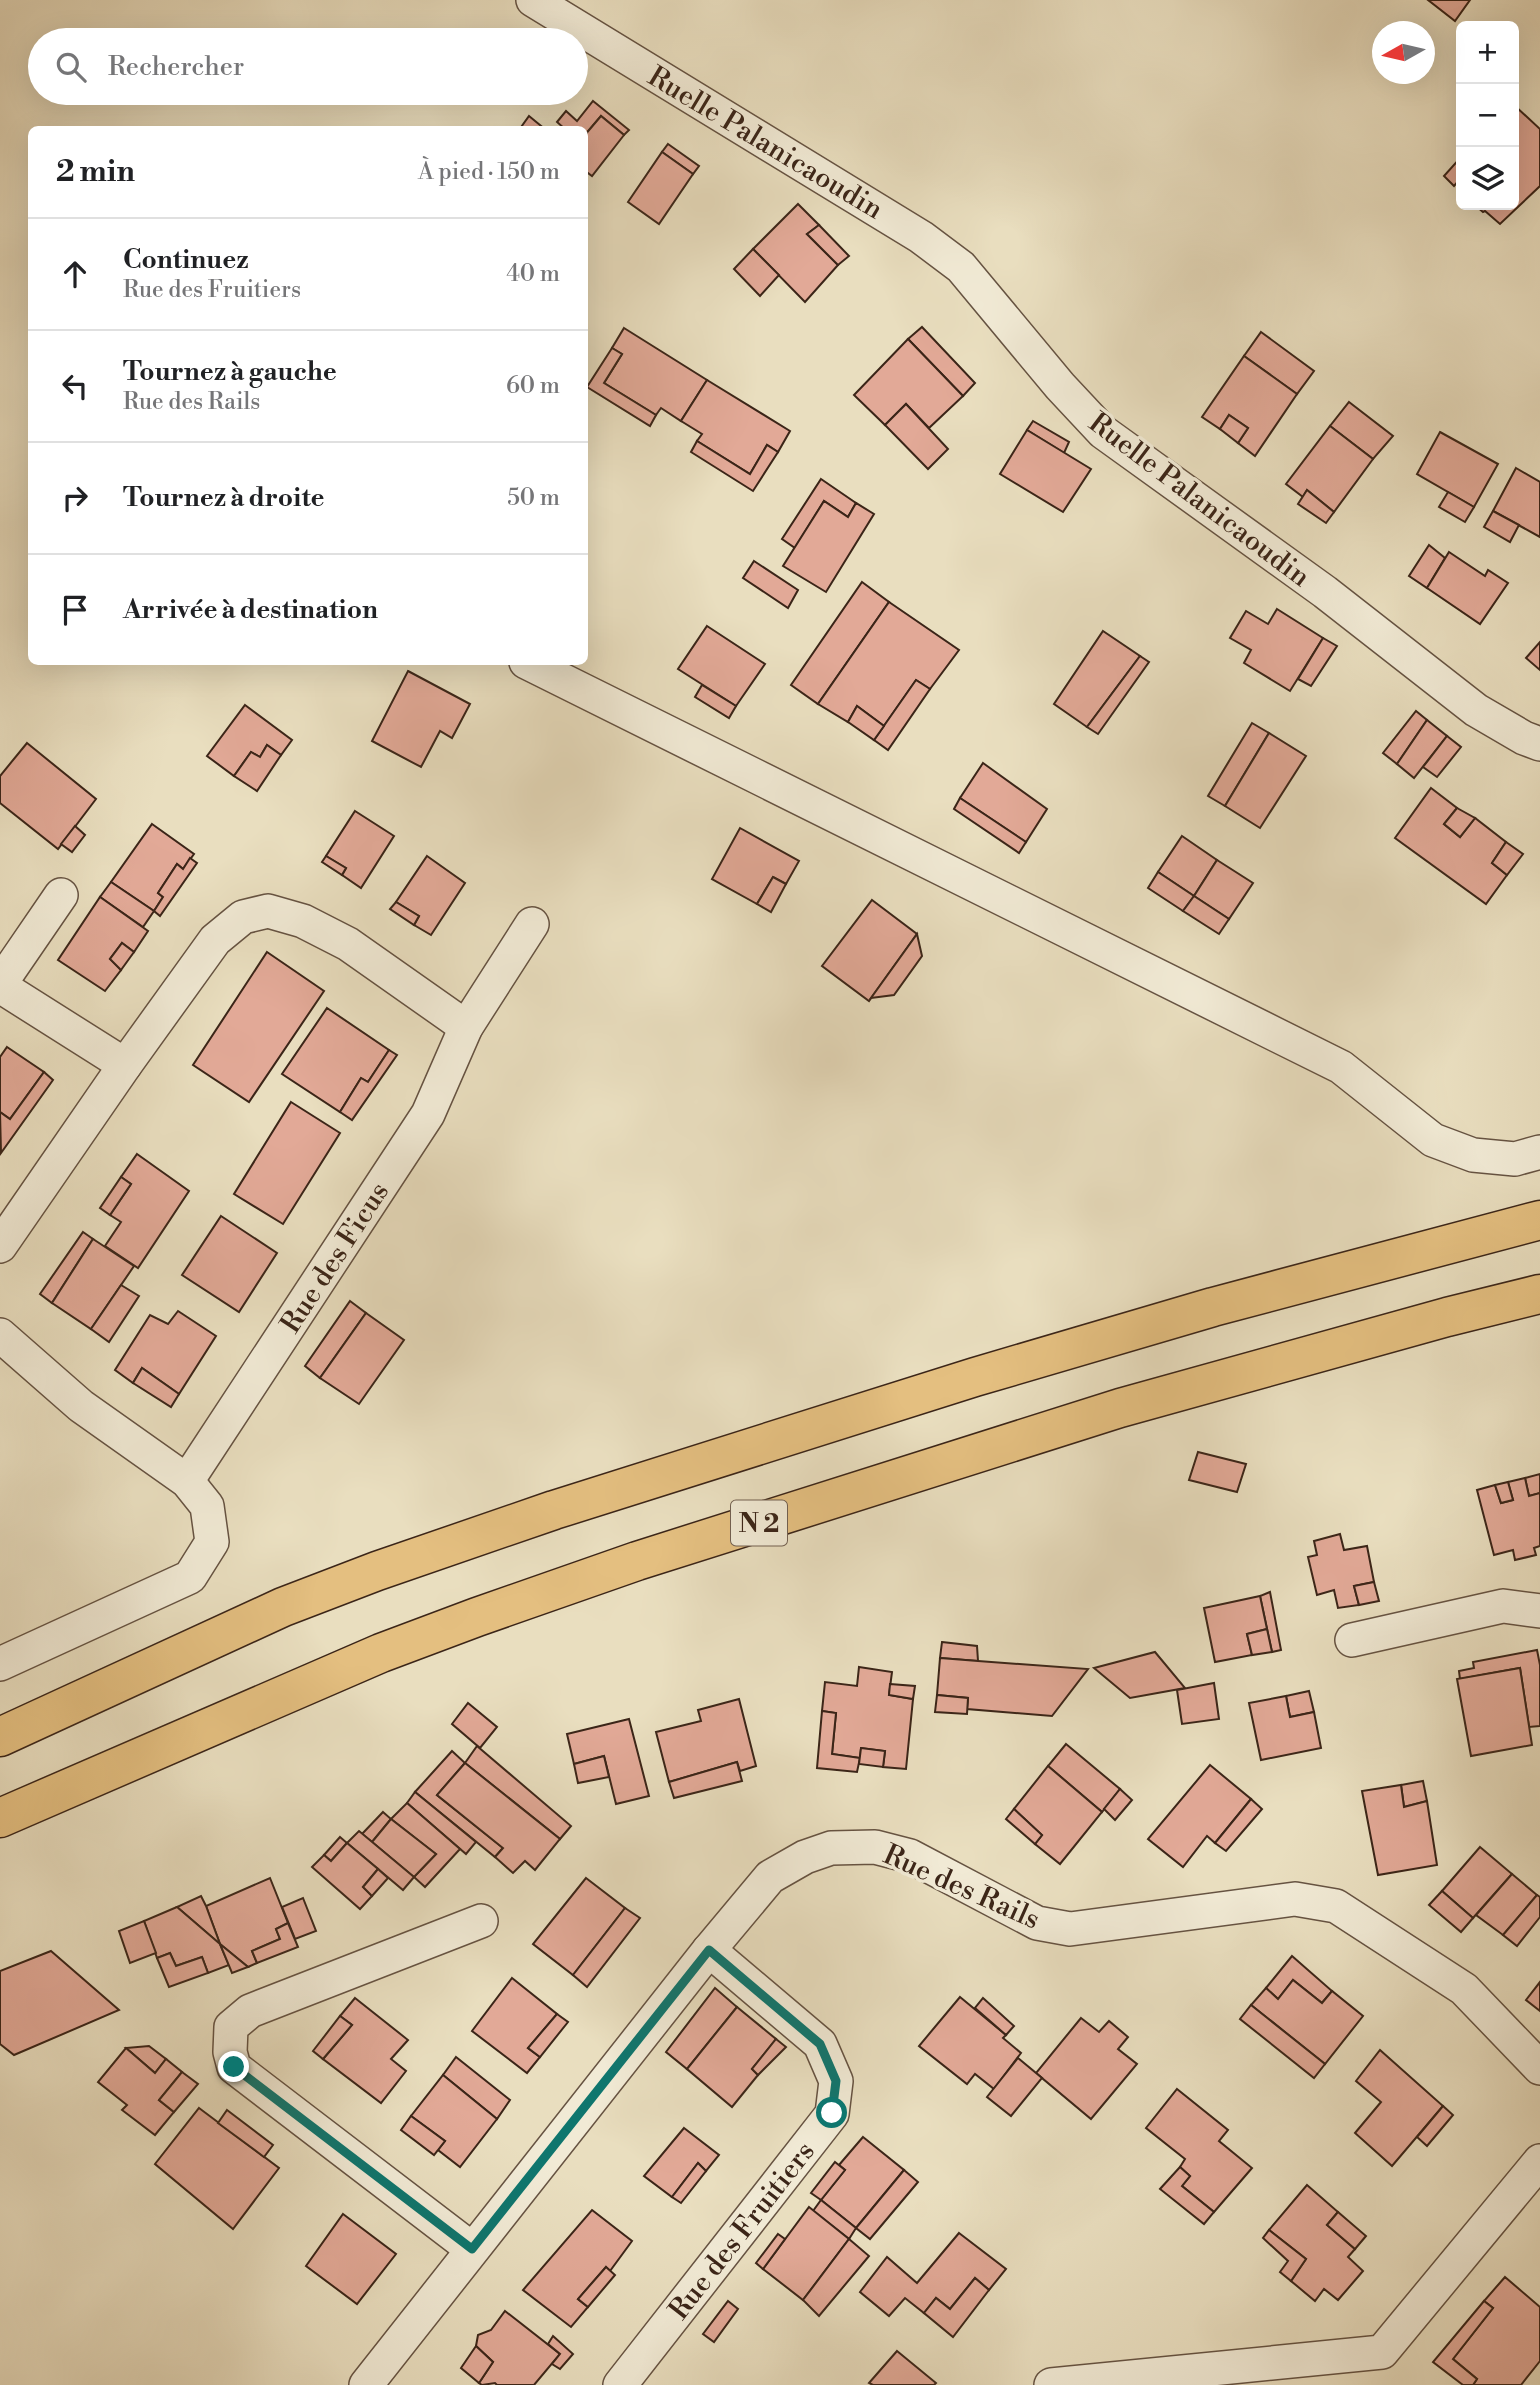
<!DOCTYPE html>
<html lang="fr">
<meta charset="utf-8">
<style>
body{margin:0;font-family:"Libre Bodoni",serif;background:#f2f2f2;color:#202124}
.controls{position:absolute;right:21px;top:21px;display:grid;overflow:hidden;border-radius:10px;box-shadow:0 7px 28px #0002}
.controls button{width:63px;height:63px;display:grid;place-items:center;padding:0;border:0;border-bottom:2px solid #e0e0e0;background:#fff;color:#202124;font:35px sans-serif}
.compass{position:absolute;left:1372px;top:21px;width:63px;height:63px;border-radius:50%;background:#fff;box-shadow:0 7px 28px #0002;rotate:262deg}
.stop{position:absolute;width:21px;height:21px;margin:-16px;border:5px solid #0f766e;border-radius:50%;background:#fff}
.stop.end{background:#0f766e;border-color:#fff;box-shadow:0 2px 7px #0008}
.list{margin:0;padding:0;list-style:none}
h2{display:flex;justify-content:space-between;align-items:center;height:91px;margin:0;padding:0 28px;font-size:30px}
h2 small{font-size:23px;font-weight:400;color:#757577}
.list li{display:grid;grid-template-columns:46px 1fr auto;gap:21px;align-items:center;box-sizing:border-box;height:112px;padding:0 28px;border-top:2px solid #e0e0e0}
.list b{display:block;font-size:26px;white-space:nowrap}
.list p{margin:0;font-size:23px;white-space:nowrap;color:#757577}
.list em{font-size:23px;font-style:normal;color:#757577}
.icon{flex:none;width:38px;height:38px;fill:none;stroke:currentColor;stroke-width:2;stroke-linecap:round;stroke-linejoin:round}
.map{position:relative;flex:none;width:1540px;height:2385px;overflow:hidden}
.search{position:absolute;background:#fff;box-shadow:0 7px 28px #0002;left:28px;top:28px;width:560px;height:77px;display:flex;align-items:center;gap:18px;box-sizing:border-box;padding:0 24px;border-radius:38px;color:#757577;font-size:26px}
.panel{position:absolute;background:#fff;box-shadow:0 7px 28px #0002;left:28px;top:126px;width:560px;height:539px;border-radius:10px}
.map>svg:first-child{display:block}
</style>
<div class="map">
<svg width="1540" height="2385" viewBox="0 0 1540 2385">
<rect width="100%" height="100%" fill="#e9debf"/>
<filter id="stains"><feTurbulence type="fractalNoise" baseFrequency=".00286" numOctaves="4"/><feColorMatrix values="0 0 0 0 .2 0 0 0 0 .09 0 0 0 0 .02 0 0 0 .5 -.17"/></filter>
<radialGradient id="worn" r=".72"><stop offset=".6" stop-color="#630" stop-opacity="0"/><stop offset="1" stop-color="#630" stop-opacity=".3"/></radialGradient>
<g fill="#e2a997" stroke="#3b2518" stroke-width="2">
<polygon points="1428,0 1470,0 1455,21"/>
<polygon points="593,101 629,130 624,135 601,116 584,136 584,130 566,130 557,122 566,111 577,121"/>
<polygon points="1514,105 1540,129 1540,186 1500,224 1485,211 1483,212 1475,205 1514,205"/>
<polygon points="529,116 546,130 519,130"/>
<polygon points="601,116 624,135 592,176 584,170 584,136"/>
<polygon points="668,144 699,166 693,174 662,152"/>
<polygon points="662,152 693,174 659,224 628,202"/>
<polygon points="1461,157 1461,178 1454,186 1444,176"/>
<polygon points="798,204 819,225 807,234 838,265 805,302 753,249"/>
<polygon points="819,225 849,256 838,265 807,234"/>
<polygon points="753,249 779,275 760,296 734,269"/>
<polygon points="922,327 975,383 963,396 908,339"/>
<polygon points="624,328 707,380 681,421 661,408 656,415 604,383 622,354 612,348"/>
<polygon points="1261,332 1314,371 1297,394 1244,356"/>
<polygon points="908,339 963,396 929,428 906,404 885,425 854,395"/>
<polygon points="612,348 622,354 604,383 656,415 650,426 587,387"/>
<polygon points="1244,356 1297,394 1255,456 1238,443 1248,428 1229,415 1220,429 1202,417"/>
<polygon points="707,380 790,431 778,452 767,445 750,474 697,441 702,434 681,421"/>
<polygon points="1349,402 1393,436 1373,459 1330,426"/>
<polygon points="906,404 948,449 928,469 885,425"/>
<polygon points="1229,415 1248,428 1238,443 1220,429"/>
<polygon points="1033,421 1069,442 1064,453 1027,430"/>
<polygon points="1330,426 1373,459 1334,512 1307,490 1303,497 1286,484"/>
<polygon points="1027,430 1091,469 1063,512 1000,474"/>
<polygon points="1440,432 1498,464 1474,507 1417,474"/>
<polygon points="697,441 750,474 767,445 778,452 753,491 691,452"/>
<polygon points="1516,468 1540,482 1540,537 1493,511"/>
<polygon points="821,479 856,503 848,517 824,501 795,548 782,539"/>
<polygon points="1307,490 1334,512 1326,523 1298,504"/>
<polygon points="1448,492 1474,507 1465,522 1439,507"/>
<polygon points="824,501 848,517 856,503 874,514 826,592 783,566"/>
<polygon points="1493,511 1519,525 1510,542 1484,527"/>
<polygon points="1429,545 1445,558 1427,588 1409,576"/>
<polygon points="1449,552 1485,576 1488,570 1508,583 1480,624 1427,588"/>
<polygon points="754,561 798,590 788,608 743,578"/>
<polygon points="862,582 889,602 818,704 791,685"/>
<polygon points="889,602 959,650 930,689 916,680 884,726 857,706 848,722 818,704"/>
<polygon points="1277,609 1323,638 1290,691 1244,663 1251,650 1230,638 1246,611 1268,624"/>
<polygon points="707,626 765,664 736,706 678,669"/>
<polygon points="1103,631 1140,656 1087,727 1054,704"/>
<polygon points="1323,638 1337,646 1311,686 1298,679"/>
<polygon points="1540,642 1540,670 1526,658"/>
<polygon points="1140,656 1149,662 1098,734 1087,727"/>
<polygon points="408,671 470,704 452,738 440,731 421,767 372,741"/>
<polygon points="916,680 930,689 888,750 874,740"/>
<polygon points="702,685 736,706 729,718 695,697"/>
<polygon points="245,705 292,740 281,755 267,745 260,757 251,752 234,776 207,756"/>
<polygon points="857,706 884,726 874,740 848,722"/>
<polygon points="1416,711 1427,720 1397,764 1383,753"/>
<polygon points="1427,720 1447,736 1414,778 1397,764"/>
<polygon points="1252,723 1269,733 1225,806 1208,796"/>
<polygon points="1269,733 1306,756 1260,828 1225,806"/>
<polygon points="1447,736 1461,747 1437,777 1423,767"/>
<polygon points="27,743 96,799 58,849 0,803 0,776"/>
<polygon points="267,745 281,755 257,791 234,776 251,752 260,757"/>
<polygon points="983,763 1047,809 1026,842 960,798"/>
<polygon points="1431,788 1457,808 1444,824 1460,837 1475,818 1506,842 1492,863 1507,875 1486,904 1395,838"/>
<polygon points="960,798 1026,842 1019,853 954,809"/>
<polygon points="1457,808 1475,818 1460,837 1444,824"/>
<polygon points="355,811 394,836 361,888 342,875 346,868 326,856"/>
<polygon points="152,824 194,854 183,869 177,864 158,893 163,897 154,911 111,882"/>
<polygon points="75,826 85,835 72,852 61,844"/>
<polygon points="740,828 799,861 786,884 773,877 757,904 712,879"/>
<polygon points="1182,836 1217,860 1194,896 1158,872"/>
<polygon points="1506,842 1523,854 1507,875 1492,863"/>
<polygon points="326,856 346,868 342,875 322,862"/>
<polygon points="427,856 465,883 431,935 414,925 419,916 396,902"/>
<polygon points="190,858 197,863 160,916 154,911 163,897 158,893 177,864 183,869"/>
<polygon points="1217,860 1253,883 1229,919 1194,896"/>
<polygon points="1158,872 1194,896 1183,911 1148,888"/>
<polygon points="773,877 786,884 771,912 757,904"/>
<polygon points="111,882 154,911 143,927 100,897"/>
<polygon points="1194,896 1229,919 1219,934 1183,911"/>
<polygon points="100,897 148,931 134,952 122,943 110,959 121,970 105,991 58,960"/>
<polygon points="872,900 917,934 869,1001 822,966"/>
<polygon points="396,902 419,916 414,925 390,909"/>
<polygon points="917,934 922,956 894,995 871,998"/>
<polygon points="122,943 134,952 121,970 110,959"/>
<polygon points="267,952 324,991 249,1102 193,1065"/>
<polygon points="327,1008 389,1050 368,1082 361,1078 340,1112 282,1074"/>
<polygon points="7,1047 44,1072 10,1119 0,1112 0,1057"/>
<polygon points="389,1050 397,1055 352,1120 340,1112 361,1078 368,1082"/>
<polygon points="44,1072 53,1080 1,1153 0,1112 10,1119"/>
<polygon points="291,1102 340,1133 283,1224 234,1194"/>
<polygon points="137,1154 189,1191 138,1268 105,1246 121,1222 110,1215 131,1184 121,1177"/>
<polygon points="121,1177 131,1184 110,1215 100,1208"/>
<polygon points="221,1216 277,1253 239,1312 182,1275"/>
<polygon points="83,1232 93,1239 52,1303 40,1294"/>
<polygon points="93,1239 134,1266 91,1329 52,1303"/>
<polygon points="121,1285 139,1296 109,1342 91,1329"/>
<polygon points="350,1301 366,1313 320,1378 305,1366"/>
<polygon points="178,1311 216,1336 179,1394 142,1368 133,1383 115,1370 150,1315 168,1324"/>
<polygon points="366,1313 404,1340 359,1404 320,1378"/>
<polygon points="142,1368 179,1394 171,1407 133,1383"/>
<polygon points="1198,1452 1246,1464 1237,1492 1189,1480"/>
<polygon points="1540,1474 1540,1493 1529,1496 1525,1478"/>
<polygon points="1525,1478 1529,1496 1540,1493 1540,1546 1534,1548 1536,1555 1515,1560 1513,1550 1494,1555 1477,1490 1495,1485 1501,1503 1513,1500 1508,1482"/>
<polygon points="1508,1482 1513,1500 1501,1503 1495,1485"/>
<polygon points="1340,1534 1344,1550 1367,1546 1374,1582 1354,1586 1359,1605 1338,1608 1334,1590 1317,1595 1308,1557 1317,1555 1314,1541"/>
<polygon points="1374,1582 1379,1601 1359,1605 1354,1586"/>
<polygon points="1270,1592 1281,1650 1272,1652 1260,1596"/>
<polygon points="1260,1596 1267,1629 1247,1634 1252,1655 1215,1662 1204,1608"/>
<polygon points="1267,1629 1272,1652 1252,1655 1247,1634"/>
<polygon points="942,1642 977,1646 978,1661 940,1658"/>
<polygon points="1537,1650 1540,1665 1540,1726 1529,1727 1520,1668 1460,1679 1459,1671 1474,1668 1473,1662"/>
<polygon points="1155,1652 1185,1688 1130,1698 1094,1668"/>
<polygon points="940,1658 978,1661 1088,1669 1052,1716 967,1709 968,1698 937,1695"/>
<polygon points="859,1667 892,1672 889,1695 913,1699 906,1769 883,1767 885,1751 861,1748 860,1758 832,1754 836,1713 822,1711 825,1682 857,1686"/>
<polygon points="1520,1668 1532,1745 1471,1756 1457,1679"/>
<polygon points="1214,1683 1219,1719 1182,1724 1177,1690"/>
<polygon points="890,1684 915,1686 913,1699 889,1695"/>
<polygon points="1309,1691 1314,1712 1290,1717 1286,1696"/>
<polygon points="937,1695 968,1698 967,1714 935,1712"/>
<polygon points="1286,1696 1290,1717 1314,1712 1321,1748 1261,1760 1249,1703"/>
<polygon points="739,1699 756,1766 740,1771 737,1762 669,1782 656,1732 701,1721 698,1710"/>
<polygon points="468,1703 497,1727 480,1748 452,1724"/>
<polygon points="822,1711 836,1713 832,1754 860,1758 857,1772 817,1768"/>
<polygon points="629,1719 649,1796 616,1804 604,1756 574,1764 567,1734"/>
<polygon points="1066,1744 1120,1789 1102,1812 1048,1766"/>
<polygon points="477,1746 571,1826 560,1839 465,1763"/>
<polygon points="861,1748 885,1751 883,1767 859,1764"/>
<polygon points="452,1751 465,1763 437,1795 503,1848 495,1857 415,1792"/>
<polygon points="604,1756 609,1777 578,1783 574,1764"/>
<polygon points="737,1762 742,1781 674,1798 669,1782"/>
<polygon points="465,1763 560,1839 535,1870 525,1861 513,1873 495,1857 503,1848 437,1795"/>
<polygon points="1210,1765 1251,1799 1215,1843 1207,1836 1183,1867 1148,1839"/>
<polygon points="1048,1766 1102,1812 1060,1864 1035,1844 1042,1835 1014,1809"/>
<polygon points="1423,1781 1427,1801 1404,1807 1401,1785"/>
<polygon points="1401,1785 1404,1807 1427,1801 1437,1865 1378,1875 1362,1791"/>
<polygon points="1120,1789 1132,1800 1115,1820 1104,1809"/>
<polygon points="415,1792 476,1842 466,1854 407,1803"/>
<polygon points="1251,1799 1262,1809 1226,1851 1215,1843"/>
<polygon points="407,1803 460,1849 425,1887 414,1877 436,1854 391,1819"/>
<polygon points="1014,1809 1042,1835 1035,1844 1006,1819"/>
<polygon points="383,1812 391,1819 372,1842 362,1834"/>
<polygon points="391,1819 436,1854 414,1877 372,1842"/>
<polygon points="359,1831 414,1877 403,1890 347,1843"/>
<polygon points="340,1837 347,1843 331,1861 324,1855"/>
<polygon points="347,1843 378,1869 363,1887 372,1896 360,1909 312,1867 324,1855 331,1861"/>
<polygon points="1480,1847 1512,1874 1473,1918 1442,1891"/>
<polygon points="378,1869 388,1878 372,1896 363,1887"/>
<polygon points="1512,1874 1537,1895 1503,1935 1476,1915"/>
<polygon points="270,1878 288,1923 276,1929 280,1939 252,1951 257,1963 248,1967 220,1944 206,1906"/>
<polygon points="586,1878 625,1908 573,1975 533,1944"/>
<polygon points="1442,1891 1473,1918 1461,1932 1429,1905"/>
<polygon points="1537,1895 1540,1897 1540,1917 1517,1946 1503,1935"/>
<polygon points="201,1896 206,1906 220,1944 177,1907"/>
<polygon points="303,1898 316,1931 295,1939 282,1907"/>
<polygon points="177,1907 220,1944 229,1965 208,1973 202,1957 176,1966 170,1953 157,1958 144,1921"/>
<polygon points="625,1908 640,1918 587,1987 573,1975"/>
<polygon points="144,1921 156,1953 130,1963 119,1931"/>
<polygon points="288,1923 298,1947 257,1963 252,1951 280,1939 276,1929"/>
<polygon points="220,1944 248,1967 232,1973"/>
<polygon points="51,1951 119,2010 14,2055 0,2044 0,1971"/>
<polygon points="170,1953 176,1966 202,1957 208,1973 169,1987 157,1958"/>
<polygon points="1292,1956 1332,1991 1322,2003 1293,1980 1278,1999 1266,1988"/>
<polygon points="512,1978 557,2014 528,2048 540,2057 527,2073 472,2031"/>
<polygon points="1293,1980 1322,2003 1332,1991 1363,2016 1325,2064 1251,2005 1266,1988 1278,1999"/>
<polygon points="1540,1982 1540,2011 1526,2000"/>
<polygon points="715,1988 737,2007 687,2069 666,2052"/>
<polygon points="960,1997 1006,2035 1003,2038 1021,2053 994,2089 975,2074 967,2084 919,2046"/>
<polygon points="355,1998 408,2040 391,2059 406,2071 381,2103 323,2059 352,2025 340,2016"/>
<polygon points="983,1998 1014,2026 1006,2035 975,2008"/>
<polygon points="1251,2005 1325,2064 1314,2078 1240,2019"/>
<polygon points="737,2007 776,2039 752,2069 758,2075 732,2107 687,2069"/>
<polygon points="557,2014 568,2022 540,2057 528,2048"/>
<polygon points="340,2016 352,2025 323,2059 313,2051"/>
<polygon points="1081,2018 1099,2032 1109,2021 1128,2037 1118,2049 1137,2064 1091,2119 1036,2073"/>
<polygon points="776,2039 786,2047 758,2075 752,2069"/>
<polygon points="149,2046 166,2059 155,2073 126,2048"/>
<polygon points="126,2048 155,2073 166,2059 182,2072 159,2100 174,2112 155,2135 122,2110 127,2105 98,2082"/>
<polygon points="1380,2050 1443,2106 1392,2166 1355,2133 1381,2102 1356,2081"/>
<polygon points="456,2057 510,2100 497,2119 443,2075"/>
<polygon points="1018,2058 1042,2078 1011,2116 987,2097"/>
<polygon points="182,2072 198,2084 174,2112 159,2100"/>
<polygon points="443,2075 497,2119 460,2167 438,2150 445,2141 411,2116"/>
<polygon points="1177,2089 1228,2130 1219,2141 1252,2168 1214,2212 1182,2186 1190,2176 1180,2167 1185,2159 1146,2128"/>
<polygon points="1443,2106 1453,2115 1427,2146 1417,2137"/>
<polygon points="199,2108 279,2168 233,2229 155,2164"/>
<polygon points="227,2110 273,2145 264,2157 218,2123"/>
<polygon points="411,2116 445,2141 434,2155 401,2130"/>
<polygon points="684,2128 719,2155 706,2171 698,2163 672,2197 644,2176"/>
<polygon points="863,2137 904,2170 856,2228 821,2200 845,2170 839,2165"/>
<polygon points="835,2162 845,2170 821,2200 811,2193"/>
<polygon points="698,2163 706,2171 681,2203 672,2197"/>
<polygon points="1180,2167 1190,2176 1182,2186 1214,2212 1204,2224 1160,2189"/>
<polygon points="904,2170 918,2182 870,2239 856,2228"/>
<polygon points="1307,2185 1338,2212 1327,2225 1355,2249 1348,2257 1363,2271 1338,2300 1324,2289 1315,2301 1291,2281 1306,2259 1269,2230"/>
<polygon points="821,2200 856,2228 849,2239 813,2211"/>
<polygon points="809,2207 849,2239 803,2300 763,2269"/>
<polygon points="592,2210 632,2241 610,2271 606,2267 578,2299 588,2307 571,2327 523,2290"/>
<polygon points="1338,2212 1366,2236 1355,2249 1327,2225"/>
<polygon points="343,2214 396,2254 357,2304 306,2266"/>
<polygon points="1269,2230 1306,2259 1291,2281 1280,2272 1288,2261 1263,2238"/>
<polygon points="959,2233 1006,2269 989,2290 975,2278 950,2309 936,2298 924,2313 905,2298 889,2316 860,2292 887,2257 917,2283"/>
<polygon points="778,2234 785,2239 763,2269 756,2263"/>
<polygon points="849,2239 869,2256 819,2316 803,2300"/>
<polygon points="606,2267 615,2275 588,2307 578,2299"/>
<polygon points="1505,2277 1540,2307 1540,2361 1521,2385 1473,2385 1477,2379 1453,2359 1493,2308 1484,2301"/>
<polygon points="975,2278 989,2290 953,2337 924,2313 936,2298 950,2309"/>
<polygon points="728,2301 738,2309 714,2342 703,2334"/>
<polygon points="1484,2301 1493,2308 1453,2359 1477,2379 1473,2385 1463,2385 1433,2362"/>
<polygon points="505,2311 560,2354 534,2385 497,2385 495,2383 482,2385 479,2383 493,2362 476,2346 478,2335 491,2330"/>
<polygon points="553,2336 573,2354 560,2369 552,2364 560,2354 548,2344"/>
<polygon points="476,2346 493,2362 479,2383 461,2368"/>
<polygon points="897,2351 936,2383 934,2385 873,2385 869,2383"/>
</g>
<g fill="none" stroke-linecap="round" stroke-linejoin="round">
<g stroke="#665342" stroke-width="36">
<g id="street">
<polyline points="533,0 921,237 961,267 1060,386 1103,432 1325,592 1476,710 1524,738 1540,744"/>
<polyline points="526,662 1341,1067 1433,1140 1473,1155 1515,1159 1540,1152"/>
<polyline points="0,984 61,895"/>
<polyline points="0,986 125,1065"/>
<polyline points="0,1246 125,1065 215,940 243,917 268,911 303,921 348,944 466,1027"/>
<polyline points="0,1335 81,1406 187,1481 207,1506 212,1542 190,1577 0,1664"/>
<polyline points="187,1481 428,1114 466,1027 532,924"/>
<polyline points="1352,1640 1503,1606 1540,1611"/>
<polyline points="472,2249 234,2067 230,2052 231,2027 250,2011 481,1921"/>
<polyline points="366,2385 709,1950 770,1877 805,1857 831,1848 875,1847 910,1856 1037,1923 1070,1929 1295,1899 1336,1906 1464,1989 1540,2068"/>
<polyline points="620,2385 832,2114 836,2081 820,2044 709,1950"/>
<polyline points="1051,2385 1382,2352 1540,2161"/>
</g>
</g>
<g stroke="#3b2518" stroke-width="41">
<g id="highway">
<polyline points="0,1737 283,1607 377,1571 554,1510 975,1377 1213,1307 1540,1220"/>
<polyline points="0,1818 381,1653 477,1617 637,1561 1120,1408 1447,1317 1540,1294"/>
</g>
</g>
<use href="#street" stroke="#f1ead5" stroke-width="33"/>
<use href="#highway" stroke="#e4bf80" stroke-width="38"/>
</g>
<g fill="none" stroke-linecap="round" stroke-linejoin="round">
<polyline stroke="#0f766e" stroke-width="9" points="234,2067 472,2249 709,1950 820,2044 836,2081 832,2113"/>
</g>
<g text-anchor="middle" stroke-width="7" stroke-linejoin="round" paint-order="stroke">
<rect fill="#f1ead5" stroke="#726051" stroke-width="2" x="731" y="1500.5" width="56" height="45" rx="5"/>
<g font-size="26" font-weight="bold" fill="#3b2518">
<text x="759" y="1532">N 2</text>
</g>
<g font-size="28" fill="#3b2518" stroke="#f1ead5">
<text transform="translate(766 142) rotate(31)" y="10">Ruelle Palanicaoudin</text>
<text transform="translate(1200 499) rotate(37)" y="10">Ruelle Palanicaoudin</text>
<text transform="translate(334 1257) rotate(-57)" y="10">Rue des Ficus</text>
<text transform="translate(962 1886) rotate(24)" y="10">Rue des Rails</text>
<text transform="translate(741 2230) rotate(-52)" y="10">Rue des Fruitiers</text>
</g>
</g>
<rect width="100%" height="100%" filter="url(#stains)"/>
<rect width="100%" height="100%" fill="url(#worn)"/>
</svg>
<div class="controls">
<button>+</button>
<button>−</button>
<button><svg class="icon" aria-label="layers" viewBox="0 0 24 24"><path d="M12 4l9 5-9 5-9-5zM3 14l9 5 9-5"/></svg></button>
</div>
<svg class="compass" viewBox="-18 -18 36 36"><path d="M0-13l5 13h-10z" fill="#e53935"/><path d="M0 13l5-13h-10z" fill="#757577"/></svg>
<div class="stop" style="left:832px;top:2113px"></div>
<div class="stop end" style="left:234px;top:2067px"></div>
<div class="search"><svg class="icon" aria-label="search" viewBox="0 0 24 24"><circle cx="10" cy="10" r="6"/><path d="M15 15l6 6"/></svg>Rechercher</div>
<section class="panel">
<h2>2 min<small>À pied · 150 m</small></h2>
<ul class="list">
<li><svg class="icon" aria-label="ahead" viewBox="0 0 24 24"><path d="M12 20V5M6 11l6-6 6 6"/></svg><div><b>Continuez</b><p>Rue des Fruitiers</p></div><em>40 m</em></li>
<li><svg class="icon" aria-label="left" viewBox="0 0 24 24"><path d="M17 20v-9H6M10 6l-5 5 5 5"/></svg><div><b>Tournez à gauche</b><p>Rue des Rails</p></div><em>60 m</em></li>
<li><svg class="icon" aria-label="right" viewBox="0 0 24 24"><path d="M7 20v-9h11M14 6l5 5-5 5"/></svg><div><b>Tournez à droite</b></div><em>50 m</em></li>
<li><svg class="icon" aria-label="arrive" viewBox="0 0 24 24"><path d="M6 21V4h12l-3 4 3 4H6"/></svg><div><b>Arrivée à destination</b></div></li>
</ul>
</section>
</div>
